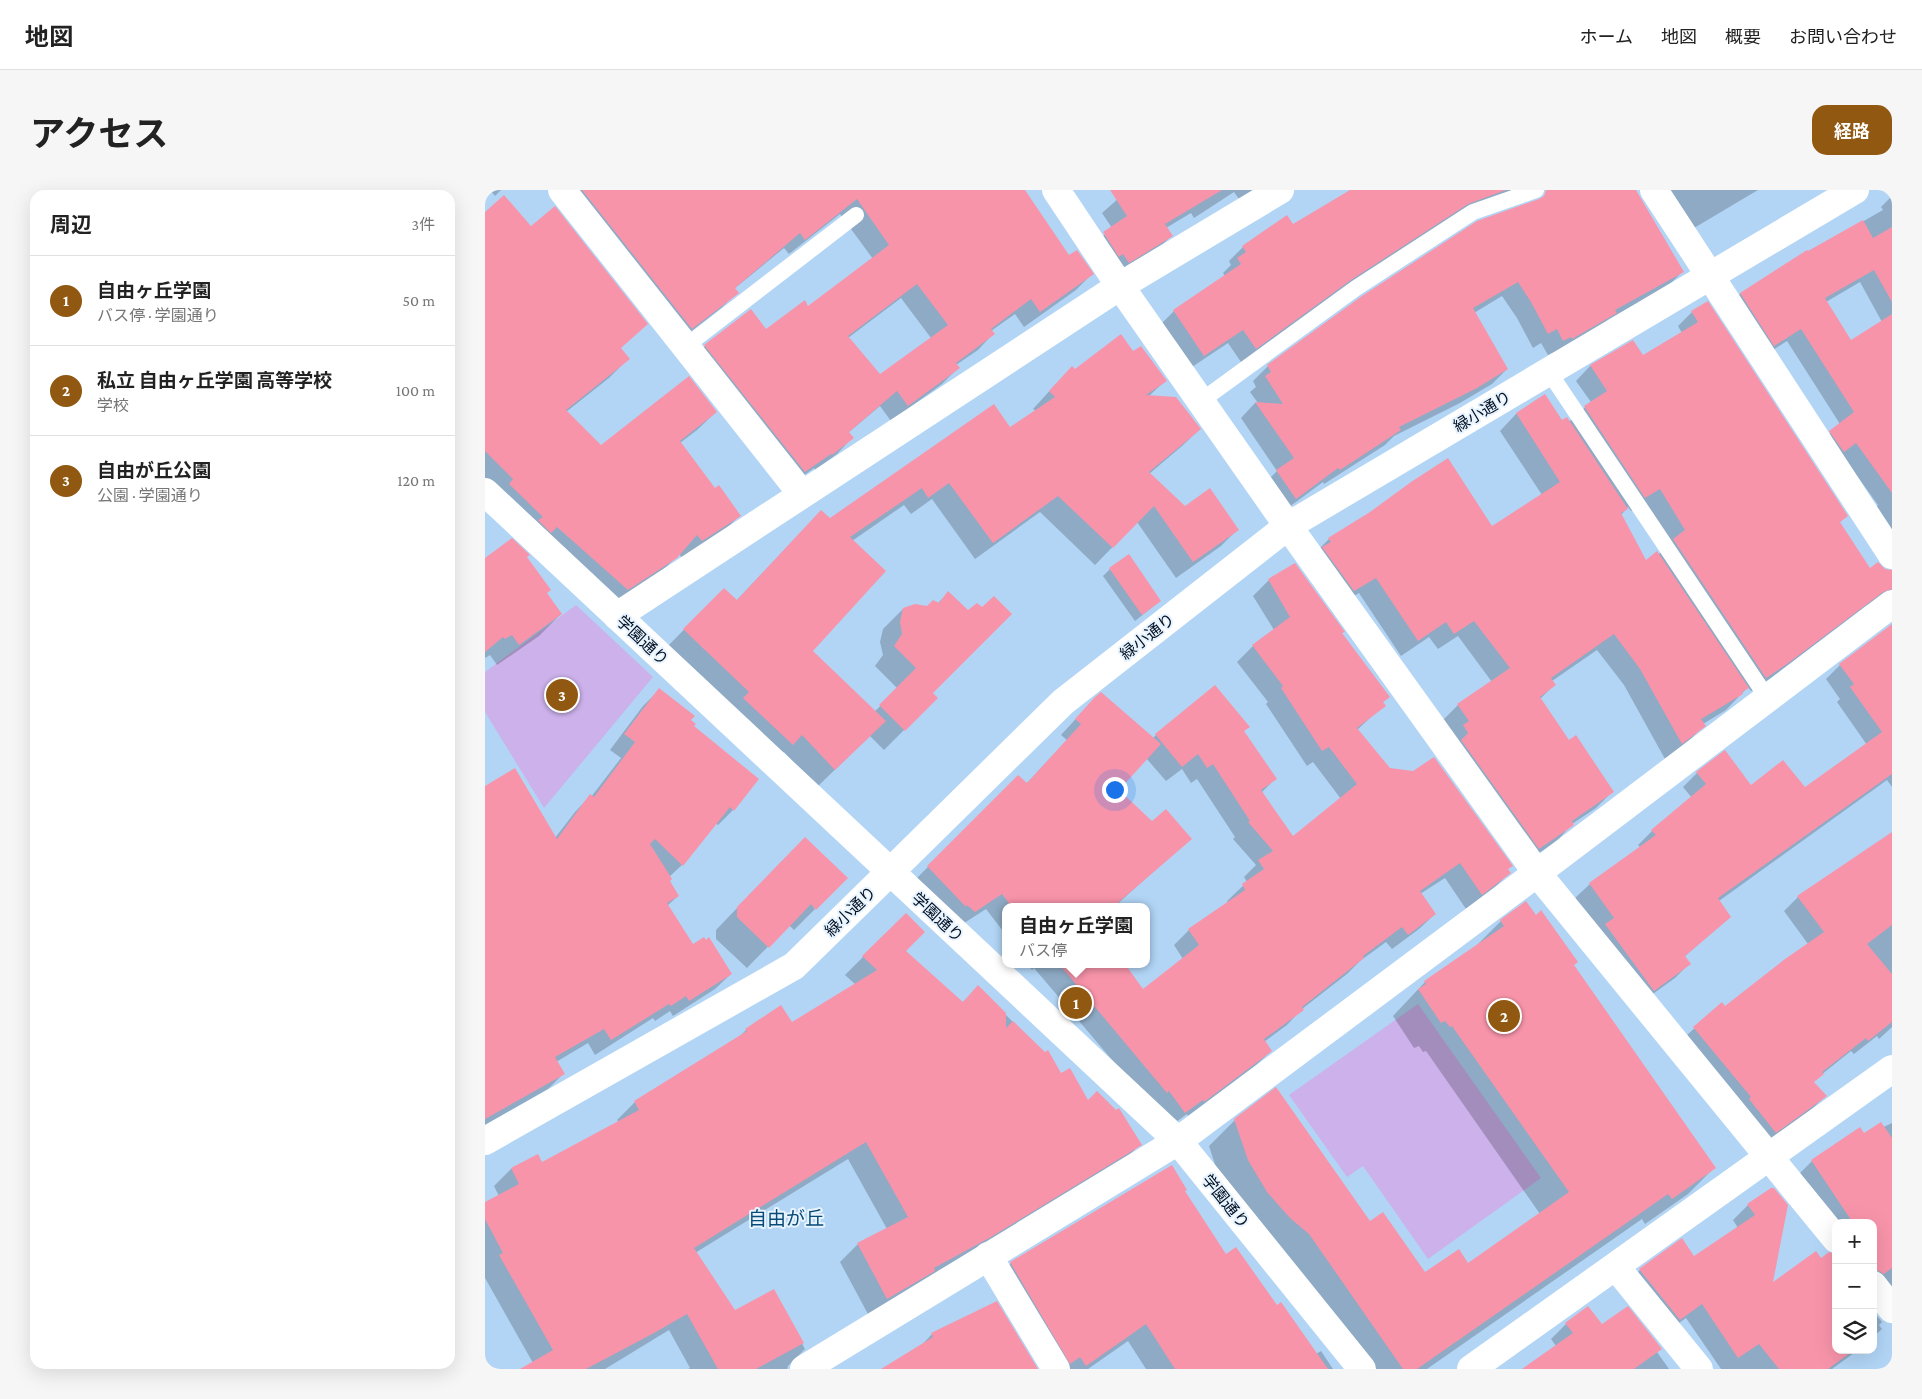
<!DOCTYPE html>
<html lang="ja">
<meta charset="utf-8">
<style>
body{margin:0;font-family:"Crimson Pro","Noto Sans JP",serif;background:#f6f6f6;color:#222}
.controls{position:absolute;right:15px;bottom:15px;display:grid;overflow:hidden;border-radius:10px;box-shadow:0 5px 20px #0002}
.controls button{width:45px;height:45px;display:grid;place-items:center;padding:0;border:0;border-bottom:1px solid #e0e0e0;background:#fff;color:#222;font:25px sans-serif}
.you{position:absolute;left:629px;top:599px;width:18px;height:18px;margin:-12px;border:4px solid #fff;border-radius:50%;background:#1a73e8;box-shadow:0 0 0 8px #1a73e833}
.badge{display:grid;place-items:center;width:32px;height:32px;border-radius:50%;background:#905811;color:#fff;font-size:16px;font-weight:700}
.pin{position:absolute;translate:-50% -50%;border:2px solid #fff;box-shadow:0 1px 5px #0006}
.popup{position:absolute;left:517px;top:713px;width:148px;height:65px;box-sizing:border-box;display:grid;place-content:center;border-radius:10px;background:#fff;filter:drop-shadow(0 1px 4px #0005);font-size:16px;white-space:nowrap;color:#767676}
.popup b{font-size:19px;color:#222}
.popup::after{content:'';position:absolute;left:50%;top:100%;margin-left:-10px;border:10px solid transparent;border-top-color:#fff}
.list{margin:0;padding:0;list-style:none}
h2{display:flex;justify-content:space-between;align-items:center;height:65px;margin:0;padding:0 20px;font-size:21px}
h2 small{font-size:16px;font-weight:400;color:#767676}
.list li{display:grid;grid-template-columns:32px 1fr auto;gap:15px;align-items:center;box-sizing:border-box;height:90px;padding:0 20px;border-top:1px solid #e0e0e0}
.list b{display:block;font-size:19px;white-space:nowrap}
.list p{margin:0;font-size:16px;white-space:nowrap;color:#767676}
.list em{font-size:16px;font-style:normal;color:#767676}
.icon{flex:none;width:28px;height:28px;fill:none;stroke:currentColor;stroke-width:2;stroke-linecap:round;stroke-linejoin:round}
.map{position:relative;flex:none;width:1407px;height:1179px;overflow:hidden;border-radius:15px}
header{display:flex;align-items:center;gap:30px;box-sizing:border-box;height:70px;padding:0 25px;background:#fff;border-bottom:1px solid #e0e0e0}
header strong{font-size:24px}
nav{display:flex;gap:28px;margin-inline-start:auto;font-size:18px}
.intro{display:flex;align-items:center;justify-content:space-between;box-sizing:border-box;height:120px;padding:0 30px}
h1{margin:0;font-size:35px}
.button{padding:12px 22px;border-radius:15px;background:#905811;color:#fff;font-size:18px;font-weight:700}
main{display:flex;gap:30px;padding:0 30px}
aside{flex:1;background:#fff;border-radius:15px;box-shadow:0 5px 20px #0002}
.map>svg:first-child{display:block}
</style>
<header>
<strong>地図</strong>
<nav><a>ホーム</a><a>地図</a><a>概要</a><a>お問い合わせ</a></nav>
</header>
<div class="intro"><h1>アクセス</h1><a class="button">経路</a></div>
<main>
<aside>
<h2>周辺<small>3件</small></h2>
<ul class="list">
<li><span class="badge">1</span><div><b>自由ヶ丘学園</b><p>バス停 · 学園通り</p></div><em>50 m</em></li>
<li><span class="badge">2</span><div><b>私立 自由ヶ丘学園 高等学校</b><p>学校</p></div><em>100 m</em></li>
<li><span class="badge">3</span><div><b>自由が丘公園</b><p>公園 · 学園通り</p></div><em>120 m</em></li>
</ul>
</aside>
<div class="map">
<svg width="1407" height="1179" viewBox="0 0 1407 1179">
<rect width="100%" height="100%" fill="#b2d5f6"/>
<g fill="#ccb1eb">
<polygon points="91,415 168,487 59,618 0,522 0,482"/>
<polygon points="933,814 1056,988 943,1069 878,976 862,987 804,905"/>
</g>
<g fill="#0003" fill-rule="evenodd">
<polygon points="5,0 16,0 10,6"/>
<path d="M72 0H525L584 67 607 84 591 100 539 137 530 124 506 141 508 144 493 160 471 175 473 178 457 194 406 231 395 216 363 243 367 248 352 264 330 280 329 278 303 297 204 171 220 156 281 141 323 117 388 69 355 24 304 64 299 58 249 99 252 103 236 118 190 154ZM416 108 446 148 395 186 363 148Z"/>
<polygon points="643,0 769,0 754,9 749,2 709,28 706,23 681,38 686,46 672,60 629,86 605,58 627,38 617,23"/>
<polygon points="864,0 1032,0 756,172 743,153 704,179 675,135 689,121 740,86 738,83 746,75 744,71 758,57 807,36 865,1"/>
<polygon points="1105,0 1148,0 1198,81 1183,96 1124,129 1115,138 1072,164 1070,162 1063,165 1056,153 1048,158 1032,128 1017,106 989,123 1022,179 1007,194 975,213 909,246 900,255 839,294 838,292 796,323 777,296 792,281 756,228 770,213 773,213 765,202 771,197 768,191 783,176 877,107"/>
<polygon points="1180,0 1273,0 1204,41"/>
<path d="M1407 6V354L1385 322 1393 315 1357 265 1332 255 1355 234 1302 151 1275 168 1242 117 1255 104 1322 62 1323 63 1398 20 1396 17ZM1375 92 1397 132 1366 152 1341 112Z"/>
<polygon points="0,23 143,169 124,188 81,222 116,256 231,222 212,240 195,253 230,300 254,326 235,345 198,369 194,364 172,386 123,418 0,298"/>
<path d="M1207 122 1361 326 1354 333 1384 380 1407 399 1394 413 1382 415 1286 488 1266 501 1263 497 1241 520 1218 534 1219 535 1203 552 1180 569 1139 495 1112 460 1067 491 1069 495 1055 509 1084 551 1127 602 1111 618 1087 634 1072 651 1037 674 957 531 973 515 1007 492 973 446 953 459 944 447 916 466 874 403 852 416 828 365 844 349 1007 338 1057 305 1015 241 1031 224 1060 206 1077 231 1084 232 1106 212 1091 191 1105 176 1148 151 1157 166 1197 143 1193 136ZM1160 312 1185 353 1173 365 1161 372 1136 325 1143 317 1146 321Z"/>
<polygon points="648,163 680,191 664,206 715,239 697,256 664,284 700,317 753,339 736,356 691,388 652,332 610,375 555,322 490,369 447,309 426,324 419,315 367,351 326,461 389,522 413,499 390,476 398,465 395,452 398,439 418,419 442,417 452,414 463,403 446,503 451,508 399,560 385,546 332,597 299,562 290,571 182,457 222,416 251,411 336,321 345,330 525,239 551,221 548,219 570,195 590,180"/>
<polygon points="41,367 61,403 76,424 54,446 12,475 5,465 0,468 0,369"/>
<polygon points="810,375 856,443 904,507 897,513 899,515 872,540 904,579 1024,683 1009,698 981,719 960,688 935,704 950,724 934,739 907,759 901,752 875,771 862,784 817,819 802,835 779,852 786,861 770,876 703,926 702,924 684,937 549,778 547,780 542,774 631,774 658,801 698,769 689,755 704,740 743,713 742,711 762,692 759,687 771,675 748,649 750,647 712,589 706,593 697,579 681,591 661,568 632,600 667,633 705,649 629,717 521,717 521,745 501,719 473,737 427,693 533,586 541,594 582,550 576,545 609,509 668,548 671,545 758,542 790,589 777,602 807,648 856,609 828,572 822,576 781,514 783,512 752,472 768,456 789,440 768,406 784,390"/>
<polygon points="625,379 675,411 650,431 618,386"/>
<polygon points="1407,446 1407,597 1402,590 1234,711 1245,727 1199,767 1204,774 1190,788 1154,814 1090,708 1105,694 1156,658 1153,655 1167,641 1207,608 1198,597 1212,583 1265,597 1320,598 1382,555 1352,512 1355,509 1341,489 1355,475"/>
<polygon points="174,500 205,531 248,620 233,635 230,633 197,675 184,687 184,691 193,706 182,716 207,756 246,784 230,799 188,826 185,821 170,831 168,828 110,865 103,853 71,872 78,884 63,899 0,935 0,613 70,648 90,622 105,606 106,607 136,568 125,560 158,516"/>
<polygon points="1407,643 1407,837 1394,849 1392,846 1369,864 1366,861 1336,885 1328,892 1340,906 1326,920 1276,956 1194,852 1237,814 1240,818 1323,754 1299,721 1313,707"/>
<polygon points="298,670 330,719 309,740 304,735 262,778 231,749 231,740"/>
<polygon points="1041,712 1229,978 1203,1004 1160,1034 1157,1029 942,1179 874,1179 737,996 724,956 750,930 885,1033 940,1084 983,1075 1055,1024 941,861 938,862 934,856 929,858 908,826 940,792 990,757 1016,731"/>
<polygon points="421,724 419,761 477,813 493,797 560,864 575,885 603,912 655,954 638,972 384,1126 355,1072 373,1054 402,1039 363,969 210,1063 250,1122 288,1101 320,1159 303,1176 302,1179 203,1179 205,1178 184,1140 120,1179 37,1179 48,1173 0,1088 0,1013 14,1006 9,996 26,979 57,974 134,932 132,930 150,912 252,849 261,840 307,834 371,795 360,785"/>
<polygon points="1407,933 1407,1130 1388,1104 1388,1033 1351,1033 1312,986 1327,971"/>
<polygon points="1286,999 1286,1095 1351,1160 1373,1160 1347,1179 1236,1179 1201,1128 1179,1144 1140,1094 1155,1080 1209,1068 1253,1038 1248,1030 1263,1015"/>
<polygon points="699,1002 741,1066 792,1117 831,1164 836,1161 848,1179 661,1179 643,1151 603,1179 561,1179 508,1091 526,1073"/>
<polygon points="1388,1121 1397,1132 1394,1135 1397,1139 1388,1147"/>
<polygon points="1081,1134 1117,1136 1172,1162 1184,1179 1039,1179 1071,1156 1066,1149"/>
<polygon points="447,1144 551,1179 399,1179 434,1158"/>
</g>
<g fill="#f894aa" fill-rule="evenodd">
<path d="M97 0H540L584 65 592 60 609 84 555 122 546 109 506 139 510 144 471 173 475 178 423 216 412 201 364 242 369 248 347 265 346 264 320 282 219 155 266 119 281 139 320 110 323 116 404 55 372 9 320 50 315 43 250 98 254 103 207 139ZM432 94 463 135 395 184 363 146Z"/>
<polygon points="625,0 737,0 680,34 688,46 644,73 638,64 634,67 618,42 642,26"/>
<polygon points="865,0 1021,0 983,14 866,90 771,159 758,140 719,166 688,120 756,74 752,68 761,62 757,56 802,25 808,34"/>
<polygon points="1061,0 1151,0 1199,82 1130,120 1132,123 1087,149 1086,147 1078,151 1072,139 1063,144 1046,112 1033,92 988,118 1023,179 992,198 914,237 916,240 855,280 853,278 811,309 791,280 809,268 770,212 798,214 780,186 786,182 782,175 877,106 992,31 1054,9 1059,6"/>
<polygon points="19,5 46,36 70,16 163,134 136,158 145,169 81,220 116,255 204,186 232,222 195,251 230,298 234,295 256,326 217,351 212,345 192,368 143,400 72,337 66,343 53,330 58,327 24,294 28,289 0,261 0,22"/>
<polygon points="1378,30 1388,48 1407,37 1407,112 1389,80 1340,108 1366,150 1407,124 1407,303 1371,253 1359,262 1344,241 1369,222 1316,139 1289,156 1255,103 1322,60 1323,61"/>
<polygon points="1223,111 1363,326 1355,332 1385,378 1393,372 1400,379 1407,380 1407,399 1398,402 1302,474 1281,488 1188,349 1200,340 1175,299 1160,308 1099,216 1122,201 1105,175 1148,150 1158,165 1213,132 1206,121"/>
<polygon points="636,144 648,161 656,156 682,191 661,205 691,207 716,239 664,282 700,316 725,298 754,340 708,372 669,316 628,358 573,306 508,353 464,293 443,308 437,298 365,347 401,381 328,461 401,531 350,580 317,545 308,555 258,508 264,502 198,439 239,398 252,410 336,320 345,328 509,214 525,237 570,207 564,201 587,176 590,179"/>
<polygon points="1060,204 1077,230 1082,227 1143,319 1136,323 1161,370 1172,361 1264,498 1257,502 1258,504 1216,529 1221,536 1197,554 1155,479 1129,444 1066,488 1071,495 1055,507 1084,550 1091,545 1129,602 1087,631 1089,635 1054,659 976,550 983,543 978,535 984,531 972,514 1025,478 989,431 969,444 961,432 933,451 891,388 869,401 837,357 846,352 843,348 885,322 926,292 963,268 1007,336 1075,292 1031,223"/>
<polygon points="27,348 45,365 42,367 66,400 62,403 77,424 34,455 27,445 20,449 18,447 0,462 0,368"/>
<polygon points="644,364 676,411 657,425 624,378"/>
<polygon points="810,373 860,442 857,443 905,507 898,512 901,516 872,538 905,578 928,581 949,567 1028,676 1023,679 1026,683 997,705 975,673 935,701 951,724 923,745 917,737 878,766 879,768 817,817 819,820 779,849 787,861 719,912 718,910 700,923 684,901 682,903 574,774 640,774 658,799 714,755 703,739 760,700 757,694 779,679 773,670 788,661 763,632 765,631 728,574 722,578 713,564 697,577 670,544 730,495 765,537 759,541 792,589 776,600 808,646 872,594 844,557 837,561 796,498 798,496 767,455 805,427 783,389"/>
<polygon points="463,401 483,420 492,413 497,417 509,406 527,424 448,503 453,508 420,541 394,515 431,478 409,456 417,444 415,432 418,418 430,414 442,416 448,410 454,413"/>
<polygon points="1407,434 1407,584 1233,708 1246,727 1200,766 1206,774 1169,801 1120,734 1129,728 1104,693 1171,645 1166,640 1221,594 1211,582 1240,560 1266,595 1298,570 1320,597 1397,542 1365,497 1369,494 1354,474"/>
<polygon points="174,498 210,526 206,530 211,534 209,536 274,589 249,621 245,617 198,676 170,649 165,654 187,689 185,691 194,706 182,713 208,754 219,747 221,750 224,747 247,784 204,811 201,806 186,816 184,814 126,850 119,839 70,867 80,884 0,929 0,596 30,578 72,649 105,604 109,607 150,552 139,544"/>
<polygon points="616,502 676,554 634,600 667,631 681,619 707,649 628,717 527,717 517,704 490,722 482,715 481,717 442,676 533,585 542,593 596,534 590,529 609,508"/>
<polygon points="1407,642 1407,735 1382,754 1407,784 1407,832 1383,851 1381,848 1337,882 1339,884 1329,892 1342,906 1291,943 1264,909 1266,907 1208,837 1237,812 1240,816 1300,769 1339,742 1312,706"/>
<polygon points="320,647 363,688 331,720 326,714 284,758 252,727 252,717"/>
<polygon points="1041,711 1051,725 1056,720 1093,772 1089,775 1231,978 1187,1009 1183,1004 932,1179 918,1179 824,1044 805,1028 782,1002 763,970 749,929 791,897 885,1031 898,1022 940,1082 974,1059 983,1073 1084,1002 967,836 965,837 960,831 956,833 933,799 941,794 939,791 1019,736 1015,730"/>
<polygon points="421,723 440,742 421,761 478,812 493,795 521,823 521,838 528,831 560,862 563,860 576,883 585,878 603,910 612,901 631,920 634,918 657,955 506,1047 449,1078 450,1081 402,1109 372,1053 423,1027 381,952 209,1058 250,1120 289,1099 319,1153 271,1179 233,1179 202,1124 169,1143 101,1179 35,1179 68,1160 14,1065 18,1063 0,1029 0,1012 34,994 26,978 53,964 57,972 154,920 149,911 262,841 260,839 296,815 307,832 392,780 377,766"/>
<polygon points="1396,932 1407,948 1407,1078 1399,1084 1394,1081 1388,1080 1388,1033 1368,1033 1326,970 1375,937 1379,943"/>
<polygon points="687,975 702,1000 700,1001 741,1064 751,1057 792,1115 796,1112 843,1179 690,1179 661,1134 601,1176 595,1167 585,1174 525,1072"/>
<polygon points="1286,998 1289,998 1303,1015 1288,1092 1331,1061 1336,1068 1344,1062 1351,1064 1351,1160 1369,1160 1343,1179 1294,1179 1274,1154 1253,1168 1217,1114 1195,1130 1154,1079 1197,1048 1209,1066 1270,1025 1262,1014"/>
<polygon points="512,1111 553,1179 396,1179 448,1147 446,1143"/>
<polygon points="1103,1116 1117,1134 1143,1116 1177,1159 1149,1179 1037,1179 1088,1143 1080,1133"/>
</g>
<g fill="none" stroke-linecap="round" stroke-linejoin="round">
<g stroke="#fff" stroke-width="16">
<polyline points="201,156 371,25"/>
<polyline points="1064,182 1283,509"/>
<polyline points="716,211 871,98 988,22 1051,0"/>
</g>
<g stroke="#fff" stroke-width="28">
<polyline points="77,0 317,304"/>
<polyline points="571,0 635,96 803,336 1052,683 1351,1049"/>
<polyline points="1169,0 1407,365"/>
<polyline points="132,426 635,96 795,0"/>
<polyline points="405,682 578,512 803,336 1370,0"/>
<polyline points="503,1066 571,1179"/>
<polyline points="1131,1077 1214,1179"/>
<polyline points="1388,1095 1407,1119"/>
<polyline points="319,1179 693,951 1052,683 1407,414"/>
<polyline points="986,1179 1407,879"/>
</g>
<g stroke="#fff" stroke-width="28">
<polyline points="0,302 693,951 877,1179"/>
<polyline points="0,951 309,776 405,682"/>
</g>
</g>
<g text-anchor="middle" stroke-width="4" stroke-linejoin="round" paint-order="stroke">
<g font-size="16" fill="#000e20" stroke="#e7f3fe">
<text transform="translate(997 221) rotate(-31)" y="6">緑小通り</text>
<text transform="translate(662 446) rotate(-38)" y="6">緑小通り</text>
<text transform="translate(158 450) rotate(43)" y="6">学園通り</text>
<text transform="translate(365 721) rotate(-44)" y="6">緑小通り</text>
<text transform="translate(453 727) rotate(43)" y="6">学園通り</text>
<text transform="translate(741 1011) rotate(51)" y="6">学園通り</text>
</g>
<g font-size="19" fill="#064a78" stroke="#e7f3fe">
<text x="301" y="1035">自由が丘</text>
</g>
</g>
</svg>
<div class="controls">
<button>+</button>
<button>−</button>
<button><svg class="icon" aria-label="layers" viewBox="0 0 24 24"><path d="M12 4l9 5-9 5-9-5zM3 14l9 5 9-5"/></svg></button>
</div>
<div class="you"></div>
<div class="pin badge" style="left:591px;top:813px">1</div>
<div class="popup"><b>自由ヶ丘学園</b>バス停</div>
<div class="pin badge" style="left:1019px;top:826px">2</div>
<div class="pin badge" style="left:77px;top:505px">3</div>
</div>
</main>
